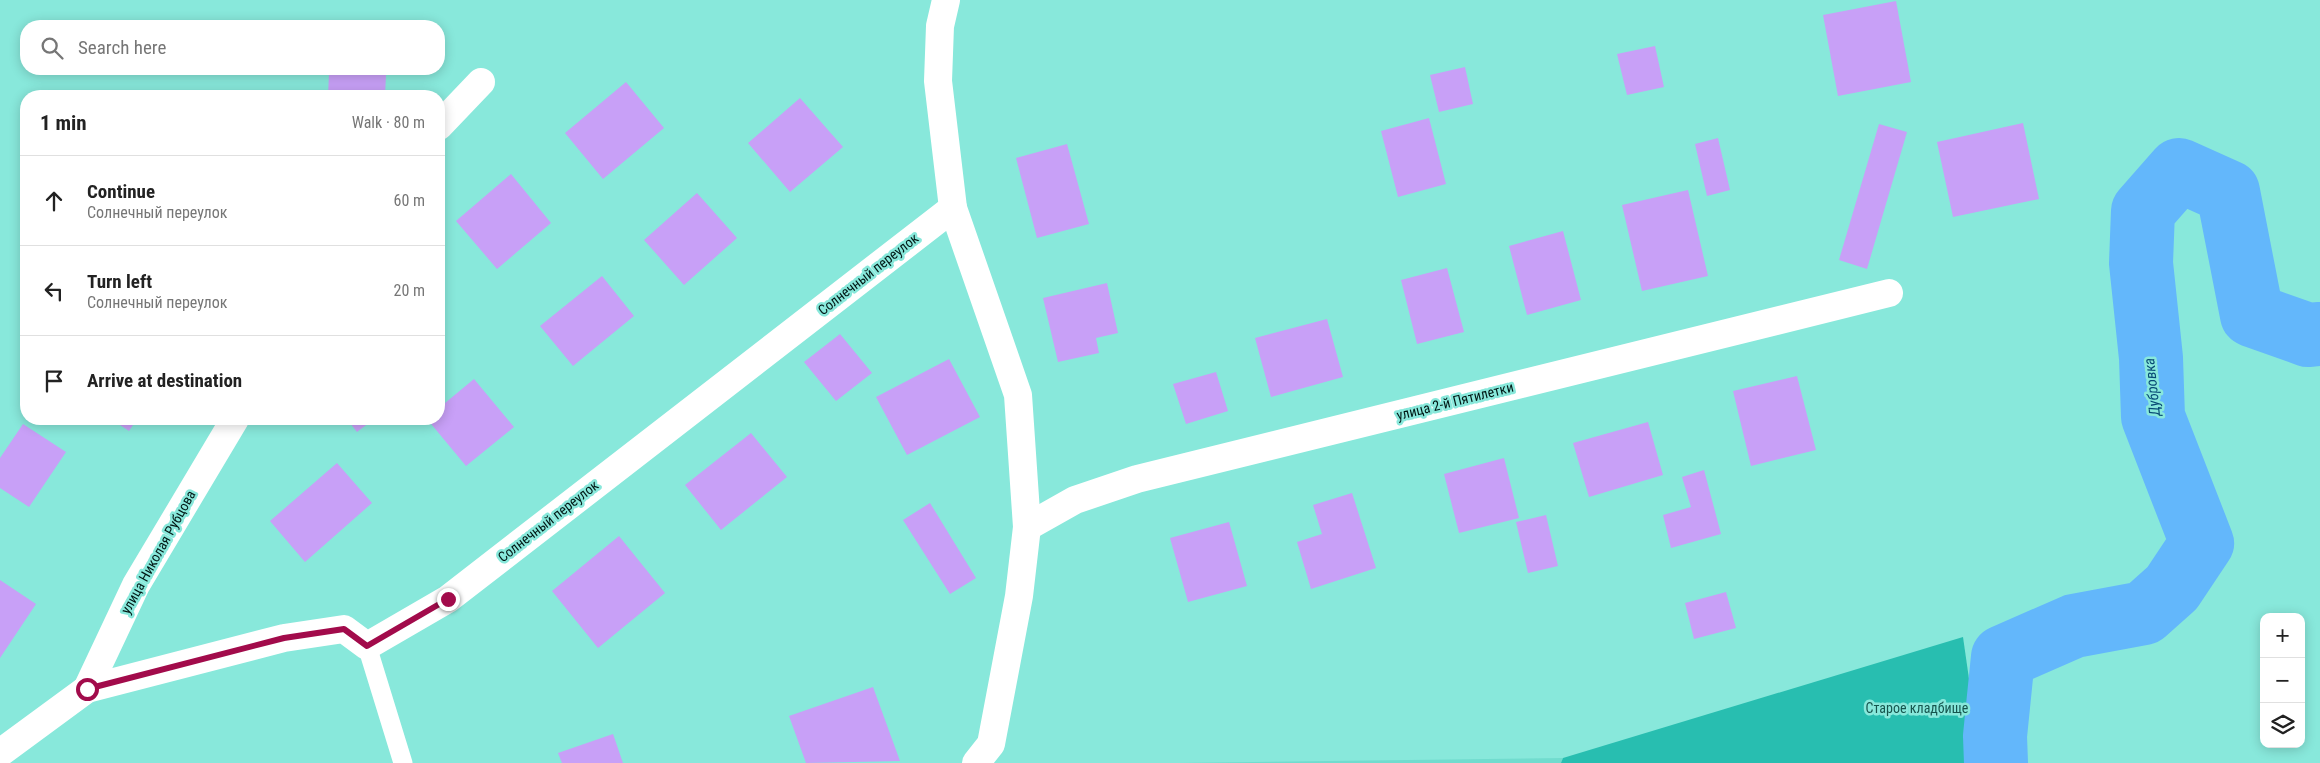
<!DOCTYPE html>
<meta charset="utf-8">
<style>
body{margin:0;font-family:"Roboto Condensed",sans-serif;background:#f2f2f2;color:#222}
.controls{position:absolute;right:15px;bottom:15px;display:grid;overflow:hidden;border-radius:10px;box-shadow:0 2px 12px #0003}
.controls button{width:45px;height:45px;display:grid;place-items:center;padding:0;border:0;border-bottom:1px solid #e0e0e0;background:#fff;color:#222;font:25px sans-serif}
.stop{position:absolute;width:15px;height:15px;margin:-11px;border:4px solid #a20b4b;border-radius:50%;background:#fff}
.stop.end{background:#a20b4b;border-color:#fff;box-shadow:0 1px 5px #0008}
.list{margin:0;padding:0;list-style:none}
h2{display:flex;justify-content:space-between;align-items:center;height:65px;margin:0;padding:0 20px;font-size:21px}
h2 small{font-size:16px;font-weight:400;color:#767676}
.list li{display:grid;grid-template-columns:32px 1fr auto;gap:15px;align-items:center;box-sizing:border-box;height:90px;padding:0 20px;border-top:1px solid #e0e0e0}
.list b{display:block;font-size:19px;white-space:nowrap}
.list p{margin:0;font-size:16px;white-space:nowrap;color:#767676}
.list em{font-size:16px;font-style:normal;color:#767676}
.icon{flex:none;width:28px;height:28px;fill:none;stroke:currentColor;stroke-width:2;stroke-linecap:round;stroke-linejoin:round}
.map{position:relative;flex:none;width:2320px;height:763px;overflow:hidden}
.search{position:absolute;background:#fff;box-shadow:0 2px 12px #0003;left:20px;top:20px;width:425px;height:55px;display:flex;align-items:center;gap:12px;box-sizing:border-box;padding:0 18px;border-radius:20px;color:#767676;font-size:19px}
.panel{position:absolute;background:#fff;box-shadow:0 2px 12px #0003;left:20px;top:90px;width:425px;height:335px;border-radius:20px}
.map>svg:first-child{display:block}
</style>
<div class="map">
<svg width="2320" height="763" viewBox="0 0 2320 763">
<rect width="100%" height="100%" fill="#88e8db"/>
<polygon fill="#71dcce" points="1563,758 1561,763 1179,763"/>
<polygon fill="#28beb0" points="1963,637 1981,763 1561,763 1563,758"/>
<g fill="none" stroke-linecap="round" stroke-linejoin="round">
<polyline stroke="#63b7fb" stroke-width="64" points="1996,763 1995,736 2003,657 2074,626 2144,613 2172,588 2202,543 2153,417 2151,358 2141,263 2143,211 2179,170 2228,192 2252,315 2308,335 2320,334"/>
</g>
<g fill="#c8a0f7">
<polygon points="1896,1 1911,82 1838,96 1823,15"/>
<polygon points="1655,46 1664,87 1627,95 1617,54"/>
<polygon points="1465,67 1473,104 1439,112 1430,75"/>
<polygon points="329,74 386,75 385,96 328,96"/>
<polygon points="626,82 664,128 603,179 565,133"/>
<polygon points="800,98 843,147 790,192 748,143"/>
<polygon points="1429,118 1446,184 1398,197 1381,131"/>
<polygon points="2023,123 2039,199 1953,217 1937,142"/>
<polygon points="1879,124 1907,132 1867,269 1839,260"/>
<polygon points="1718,138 1730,190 1707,196 1695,144"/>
<polygon points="1067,144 1089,224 1037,238 1016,158"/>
<polygon points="511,174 551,223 497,269 456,221"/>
<polygon points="1688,190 1708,276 1642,291 1622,205"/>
<polygon points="697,193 737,238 684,285 644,240"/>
<polygon points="1563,231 1581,300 1527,315 1509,246"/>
<polygon points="1447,268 1464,332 1417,344 1401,280"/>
<polygon points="602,276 634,316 573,366 540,326"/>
<polygon points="1107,283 1118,333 1096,338 1099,353 1058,362 1043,298"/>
<polygon points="1327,319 1343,377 1271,397 1255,338"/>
<polygon points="840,334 872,373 836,401 804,362"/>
<polygon points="949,359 980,417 907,455 876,397"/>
<polygon points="1216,372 1228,411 1186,424 1173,384"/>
<polygon points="1797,376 1816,450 1751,466 1733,391"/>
<polygon points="474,379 514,427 466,466 427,419 439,419 439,408"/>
<polygon points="111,419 137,419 129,431"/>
<polygon points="347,419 374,419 357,432"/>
<polygon points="1648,422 1663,475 1589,497 1573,443"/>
<polygon points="23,424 66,452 29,507 0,488 0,458"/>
<polygon points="751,433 787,477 721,530 685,485"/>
<polygon points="1504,458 1519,518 1459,533 1444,474"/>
<polygon points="337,463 372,503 305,562 270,521"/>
<polygon points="1704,470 1721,534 1671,548 1663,515 1691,507 1682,477"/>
<polygon points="1352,493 1376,568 1311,589 1297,542 1322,534 1313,505"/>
<polygon points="930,503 976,578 950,594 903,520"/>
<polygon points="1546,515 1558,566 1528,573 1516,522"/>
<polygon points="1229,522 1247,586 1188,602 1170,538"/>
<polygon points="619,536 665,593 598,648 552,591"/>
<polygon points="0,580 36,604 0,658"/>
<polygon points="1726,592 1736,628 1694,639 1685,603"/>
<polygon points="873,687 900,761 806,763 789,716"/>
<polygon points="613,734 623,763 562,763 558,753"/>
</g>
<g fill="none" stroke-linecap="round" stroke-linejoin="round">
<polyline stroke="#fff" stroke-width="19" points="367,646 403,763"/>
<g stroke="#fff" stroke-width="28">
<polyline points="946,0 940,26 938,81 953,208 1018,395 1027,527 1019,596 991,744 976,763"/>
<polyline points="439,126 481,82"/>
<polyline points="1027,527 1075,500 1137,479 1889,293"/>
<polyline points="87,689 136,585 235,419"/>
<polyline points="0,753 87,689 284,638 344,629 367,646 448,599 953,208"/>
</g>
</g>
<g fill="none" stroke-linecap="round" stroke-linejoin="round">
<polyline stroke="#a20b4b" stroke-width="6" points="87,689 284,638 344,629 367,646 448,599"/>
</g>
<g text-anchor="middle" stroke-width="5" stroke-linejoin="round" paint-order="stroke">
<g font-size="14" fill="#001714" stroke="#88e8db">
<text transform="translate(868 274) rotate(-38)" y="5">Солнечный переулок</text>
<text transform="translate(1455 401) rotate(-14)" y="5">улица 2-й Пятилетки</text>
<text transform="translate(548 521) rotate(-38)" y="5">Солнечный переулок</text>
<text transform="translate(158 552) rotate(-61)" y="5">улица Николая Рубцова</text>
</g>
<g font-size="14" fill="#16554e" stroke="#88e8db">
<text x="1917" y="713">Старое кладбище</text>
</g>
<g font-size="15" font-style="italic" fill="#084a75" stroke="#88e8db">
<text transform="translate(2152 387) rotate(-96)" y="5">Дубровка</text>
</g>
</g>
</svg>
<div class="controls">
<button>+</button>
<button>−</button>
<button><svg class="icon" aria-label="layers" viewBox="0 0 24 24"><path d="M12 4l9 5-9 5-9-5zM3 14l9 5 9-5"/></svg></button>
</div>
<div class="stop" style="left:87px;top:689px"></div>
<div class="stop end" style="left:448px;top:599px"></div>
<div class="search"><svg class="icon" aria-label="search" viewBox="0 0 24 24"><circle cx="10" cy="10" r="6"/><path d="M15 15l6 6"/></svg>Search here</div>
<section class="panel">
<h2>1 min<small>Walk · 80 m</small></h2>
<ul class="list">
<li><svg class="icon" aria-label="ahead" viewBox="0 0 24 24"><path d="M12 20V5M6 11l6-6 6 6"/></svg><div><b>Continue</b><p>Солнечный переулок</p></div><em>60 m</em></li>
<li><svg class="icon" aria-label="left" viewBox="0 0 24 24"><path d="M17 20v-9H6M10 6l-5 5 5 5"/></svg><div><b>Turn left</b><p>Солнечный переулок</p></div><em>20 m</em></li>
<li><svg class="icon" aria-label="arrive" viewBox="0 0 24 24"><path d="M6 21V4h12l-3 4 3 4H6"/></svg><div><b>Arrive at destination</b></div></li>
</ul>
</section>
</div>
